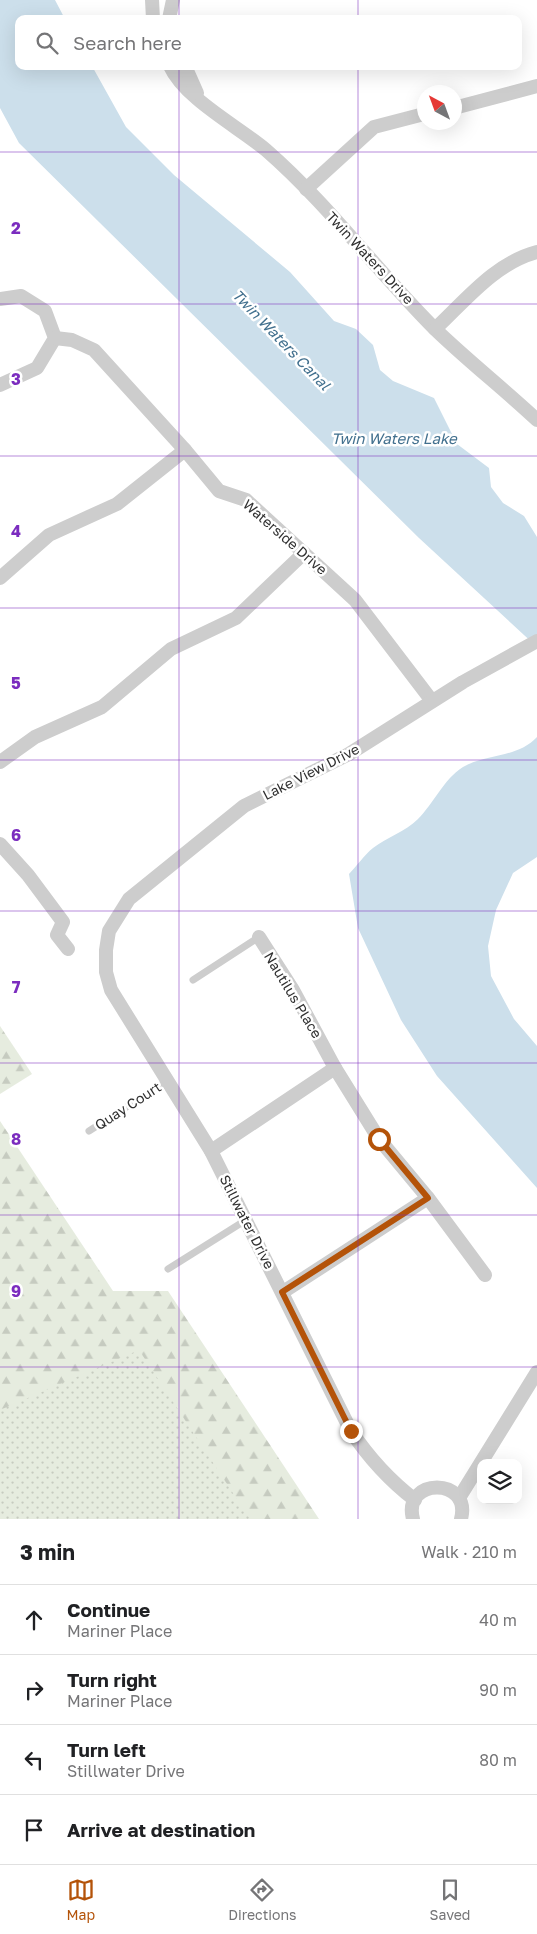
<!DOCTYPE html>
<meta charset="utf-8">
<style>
body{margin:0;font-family:"Golos Text",sans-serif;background:#f6f6f6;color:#202124}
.controls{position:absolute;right:15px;bottom:15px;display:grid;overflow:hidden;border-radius:10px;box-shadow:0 5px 20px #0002}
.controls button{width:45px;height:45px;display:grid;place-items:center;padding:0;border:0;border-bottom:1px solid #e0e0e0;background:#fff;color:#202124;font:25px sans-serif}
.compass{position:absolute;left:417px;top:85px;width:45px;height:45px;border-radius:50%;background:#fff;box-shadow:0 5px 20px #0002;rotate:319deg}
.stop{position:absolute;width:15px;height:15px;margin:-11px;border:4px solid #b45309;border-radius:50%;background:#fff}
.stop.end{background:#b45309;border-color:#fff;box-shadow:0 1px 5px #0008}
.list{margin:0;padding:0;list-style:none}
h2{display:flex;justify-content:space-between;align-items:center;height:65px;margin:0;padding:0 20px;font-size:21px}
h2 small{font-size:16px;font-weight:400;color:#757577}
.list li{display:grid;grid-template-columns:32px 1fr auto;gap:15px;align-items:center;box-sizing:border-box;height:70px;padding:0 20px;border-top:1px solid #e0e0e0}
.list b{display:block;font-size:19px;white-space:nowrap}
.list p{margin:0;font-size:16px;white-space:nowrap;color:#757577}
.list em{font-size:16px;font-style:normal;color:#757577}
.icon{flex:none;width:28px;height:28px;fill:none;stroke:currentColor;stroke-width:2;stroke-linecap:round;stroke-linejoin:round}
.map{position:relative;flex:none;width:537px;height:1519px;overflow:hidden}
.search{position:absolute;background:#fff;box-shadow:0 5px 20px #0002;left:15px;right:15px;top:15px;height:55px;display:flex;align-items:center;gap:12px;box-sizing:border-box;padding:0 18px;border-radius:10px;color:#757577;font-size:19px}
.sheet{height:345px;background:#fff}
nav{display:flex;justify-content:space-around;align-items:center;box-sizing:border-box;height:70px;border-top:1px solid #e0e0e0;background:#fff;font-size:14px;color:#757577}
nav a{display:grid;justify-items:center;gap:2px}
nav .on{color:#b45309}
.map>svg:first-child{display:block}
</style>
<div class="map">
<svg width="537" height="1519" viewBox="0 0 537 1519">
<defs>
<pattern id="grass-dots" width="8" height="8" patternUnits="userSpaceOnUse" patternTransform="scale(1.25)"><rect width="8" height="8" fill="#e6ecdf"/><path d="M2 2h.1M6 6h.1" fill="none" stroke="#c6cbc0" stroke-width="1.8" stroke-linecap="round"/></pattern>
<pattern id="forest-firs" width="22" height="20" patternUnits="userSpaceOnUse" patternTransform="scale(1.25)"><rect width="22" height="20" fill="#e6ecdf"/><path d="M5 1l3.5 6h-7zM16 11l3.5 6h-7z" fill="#c6cbc0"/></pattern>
</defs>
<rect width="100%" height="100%" fill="#fff"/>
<polygon fill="url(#grass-dots)" points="0,1124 252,1519 0,1519"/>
<g fill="url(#forest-firs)">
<polygon points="0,1026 32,1074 0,1094"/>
<polygon points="0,1121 113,1291 168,1291 319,1519 250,1519 139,1350 0,1410"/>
</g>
<g fill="#ccdfeb">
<polygon points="0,0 55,0 65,19 19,19 19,66 92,66 126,127 174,175 290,272 334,321 356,329 373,345 380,370 393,381 434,398 457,444 489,468 491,487 503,503 524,516 537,537 537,647 419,538 19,143 0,108"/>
<path d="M537 737V857L513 873 496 910 488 946 491 976 514 1019 537 1046V1188L437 1076 401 1020 358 928 349 874C357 866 364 855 373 848 387 837 405 832 418 819 434 803 443 780 463 767 485 754 518 758 537 737Z"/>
</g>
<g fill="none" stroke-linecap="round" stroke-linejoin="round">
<g stroke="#cdcdcd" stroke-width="7">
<polyline points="193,980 259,937"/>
<polyline points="89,1131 167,1081"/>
<polyline points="168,1269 246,1220"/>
</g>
<g stroke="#cdcdcd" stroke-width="14">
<polyline points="152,0 153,19"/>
<polyline points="169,19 173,0"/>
<path d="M170 66C185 99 239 127 266 150 328 204 377 271 435 329 468 361 504 389 537 420"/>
<polyline points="185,66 197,93"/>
<polyline points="454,108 537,86"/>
<polyline points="306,189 374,127 424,114"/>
<polyline points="0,299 21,296 45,311 55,338 37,368 0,385"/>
<path d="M435 329C466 300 495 263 537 252"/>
<polyline points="55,338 72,340 94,350 185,450 219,491 246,500 355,600 432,701"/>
<polyline points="0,578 49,535 117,504 185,450"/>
<polyline points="0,762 35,737 102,707 171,649 236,618 304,553"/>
<polyline points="0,844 28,875 63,922 57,935 68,949"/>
<polyline points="259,937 293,990 335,1068 379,1139 428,1198 485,1275"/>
<polyline points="211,1151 335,1068"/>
<polyline points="283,1292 428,1198"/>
<polyline points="459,1498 537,1372"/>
<path d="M415 1500C389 1480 369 1458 351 1431L211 1151 111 990 106 972V950L109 931 129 899 244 806 349 754 463 682 537 641"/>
<path d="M413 1519C402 1477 472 1477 461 1519"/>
</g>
</g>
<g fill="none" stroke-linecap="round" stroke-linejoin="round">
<polyline stroke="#b45309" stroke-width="6" points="351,1431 282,1292 428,1198 379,1139"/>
</g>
<path fill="none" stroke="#7b2cbf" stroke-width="1" stroke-opacity="0.55" d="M179 0V19M358 0V19M179 66V1519M358 66V1519M0 152H537M0 304H537M0 456H537M0 608H537M0 760H537M0 911H537M0 1063H537M0 1215H537M0 1367H537"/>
<g text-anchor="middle" stroke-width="5" stroke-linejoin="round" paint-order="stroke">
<g font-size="14" fill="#303030" stroke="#fff">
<text transform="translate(370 258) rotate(47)" y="5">Twin Waters Drive</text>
<text transform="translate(285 537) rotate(41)" y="5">Waterside Drive</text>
<text transform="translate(311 772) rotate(-27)" y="5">Lake View Drive</text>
<text transform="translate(293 995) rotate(59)" y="5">Nautilus Place</text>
<text transform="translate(128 1106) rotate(-33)" y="5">Quay Court</text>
<text transform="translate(247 1222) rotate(63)" y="5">Stillwater Drive</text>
</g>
<g font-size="15" font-style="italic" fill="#42708e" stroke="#fff">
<text transform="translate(281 340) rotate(46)" y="5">Twin Waters Canal</text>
<text x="394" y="444">Twin Waters Lake</text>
</g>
</g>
<g font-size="16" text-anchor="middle" font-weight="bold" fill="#7b2cbf" stroke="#fff" stroke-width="5" stroke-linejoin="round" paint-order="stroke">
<text x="16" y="234">2</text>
<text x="16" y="385">3</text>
<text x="16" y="537">4</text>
<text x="16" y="689">5</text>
<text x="16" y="841">6</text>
<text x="16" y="993">7</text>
<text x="16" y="1145">8</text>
<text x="16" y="1297">9</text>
</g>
</svg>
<div class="controls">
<button><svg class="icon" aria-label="layers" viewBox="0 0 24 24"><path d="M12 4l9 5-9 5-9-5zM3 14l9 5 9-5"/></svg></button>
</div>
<svg class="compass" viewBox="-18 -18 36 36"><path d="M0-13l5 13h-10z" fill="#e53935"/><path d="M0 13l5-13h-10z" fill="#757577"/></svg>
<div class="stop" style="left:379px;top:1139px"></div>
<div class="stop end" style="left:351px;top:1431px"></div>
<div class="search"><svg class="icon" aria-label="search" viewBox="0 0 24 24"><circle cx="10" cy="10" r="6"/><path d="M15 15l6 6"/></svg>Search here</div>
</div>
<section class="sheet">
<h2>3 min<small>Walk · 210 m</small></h2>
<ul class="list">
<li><svg class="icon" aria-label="ahead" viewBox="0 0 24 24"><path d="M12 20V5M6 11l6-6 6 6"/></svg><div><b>Continue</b><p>Mariner Place</p></div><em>40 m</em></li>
<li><svg class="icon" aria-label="right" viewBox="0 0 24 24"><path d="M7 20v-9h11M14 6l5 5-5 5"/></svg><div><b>Turn right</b><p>Mariner Place</p></div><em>90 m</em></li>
<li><svg class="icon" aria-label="left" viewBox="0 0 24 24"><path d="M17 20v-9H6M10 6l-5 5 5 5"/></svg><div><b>Turn left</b><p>Stillwater Drive</p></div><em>80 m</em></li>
<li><svg class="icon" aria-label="arrive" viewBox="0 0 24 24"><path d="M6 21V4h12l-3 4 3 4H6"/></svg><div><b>Arrive at destination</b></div></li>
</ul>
</section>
<nav>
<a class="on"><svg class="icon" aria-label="map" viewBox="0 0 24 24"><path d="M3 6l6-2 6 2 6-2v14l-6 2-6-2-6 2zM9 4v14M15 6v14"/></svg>Map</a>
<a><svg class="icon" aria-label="directions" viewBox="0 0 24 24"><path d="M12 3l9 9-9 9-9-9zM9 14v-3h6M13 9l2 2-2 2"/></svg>Directions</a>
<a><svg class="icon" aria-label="saved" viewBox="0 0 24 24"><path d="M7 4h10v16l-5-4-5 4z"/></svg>Saved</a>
</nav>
